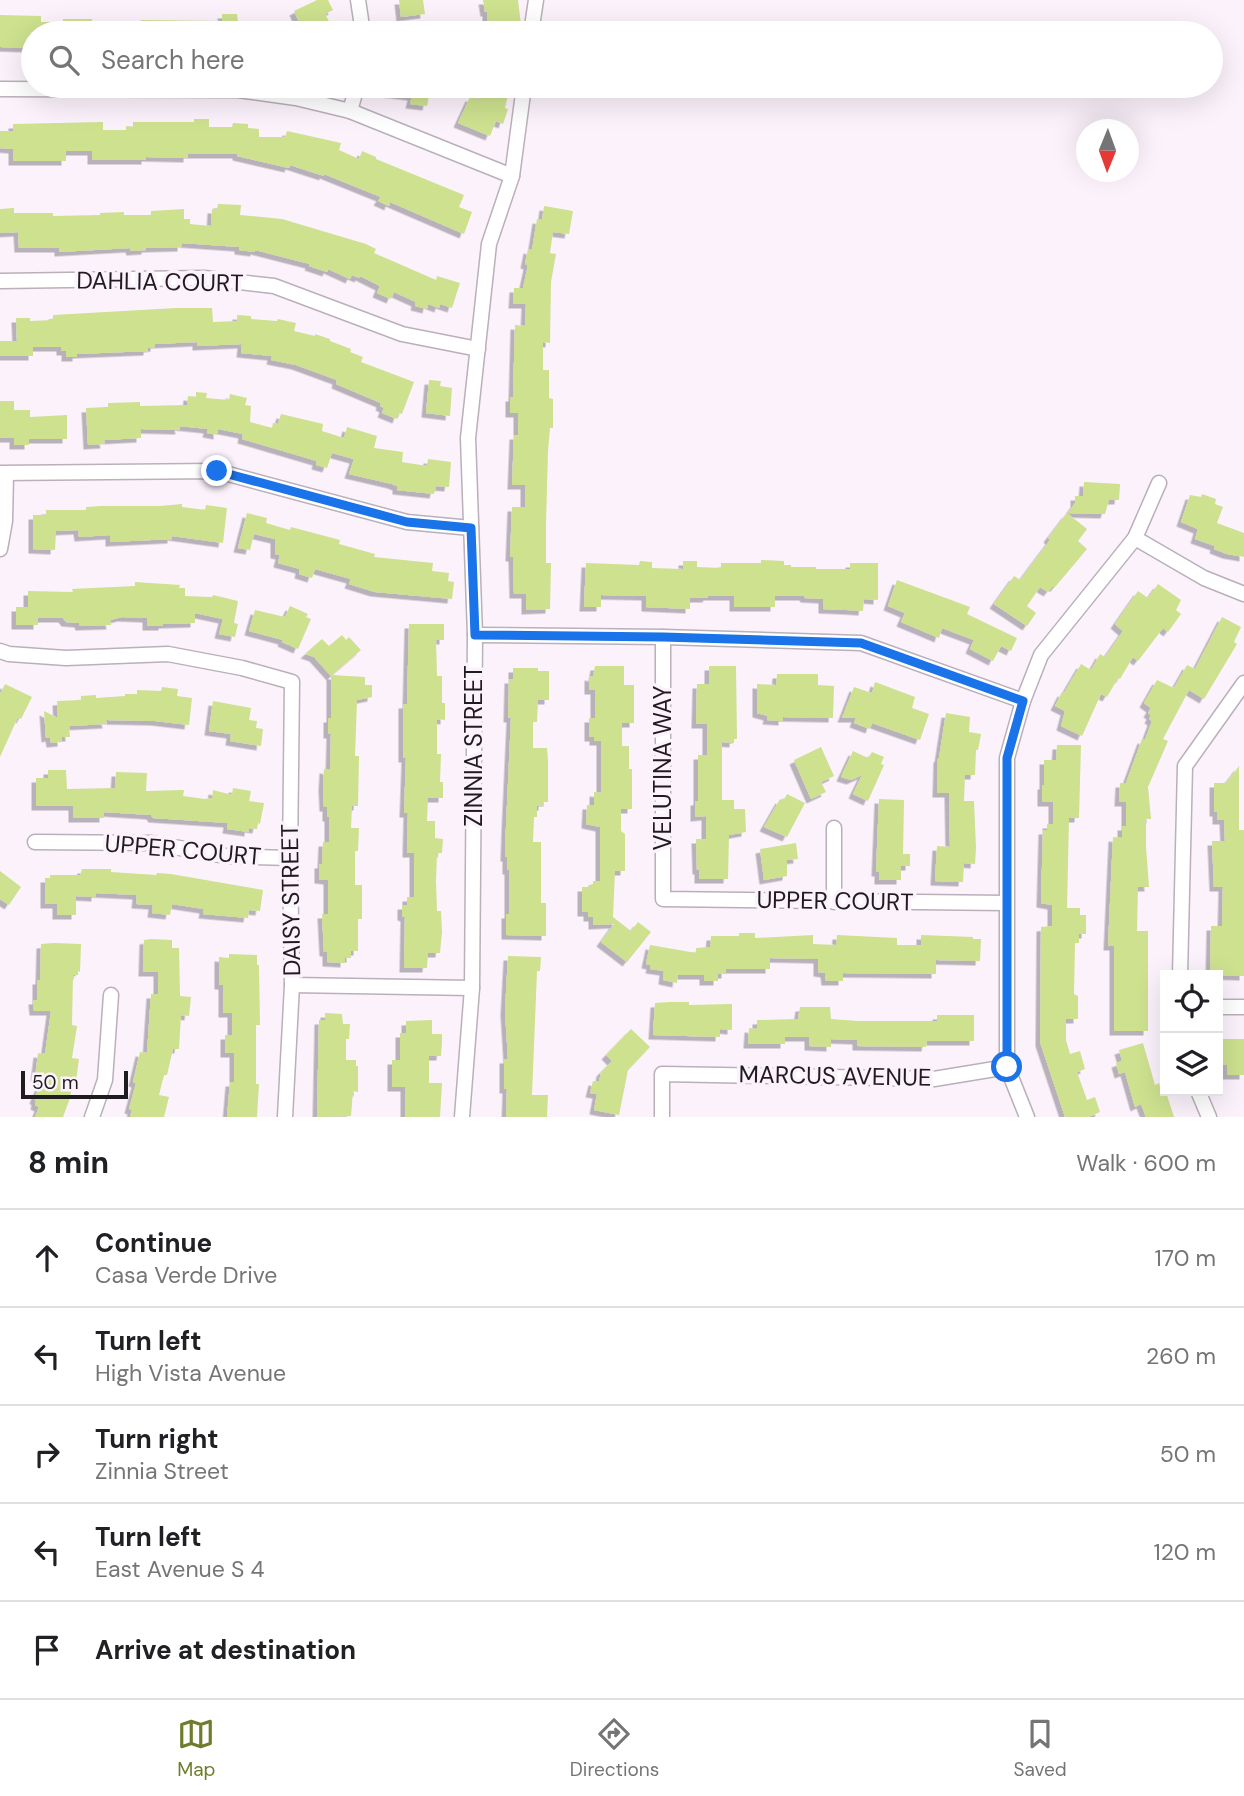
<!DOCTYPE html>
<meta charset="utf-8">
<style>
body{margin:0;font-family:"DM Sans",sans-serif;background:#f2f2f2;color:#202124}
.controls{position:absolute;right:21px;bottom:21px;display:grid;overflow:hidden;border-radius:0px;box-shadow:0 7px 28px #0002}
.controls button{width:63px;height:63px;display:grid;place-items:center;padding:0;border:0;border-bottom:2px solid #e0e0e0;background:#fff;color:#202124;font:35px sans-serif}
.compass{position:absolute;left:1076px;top:119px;width:63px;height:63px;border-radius:50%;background:#fff;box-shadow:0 7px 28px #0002;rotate:181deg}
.scale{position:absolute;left:21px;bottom:18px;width:107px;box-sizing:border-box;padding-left:7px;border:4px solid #1f1c20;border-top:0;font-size:19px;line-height:24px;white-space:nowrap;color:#1f1c20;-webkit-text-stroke:5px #fcf2fc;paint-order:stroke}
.stop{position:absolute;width:21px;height:21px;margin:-16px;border:5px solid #1a73e8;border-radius:50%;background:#fff}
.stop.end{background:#1a73e8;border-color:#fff;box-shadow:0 2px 7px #0008}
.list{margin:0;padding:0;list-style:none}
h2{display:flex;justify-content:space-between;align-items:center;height:91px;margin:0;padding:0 28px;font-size:30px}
h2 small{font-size:23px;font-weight:400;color:#757577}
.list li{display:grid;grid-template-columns:46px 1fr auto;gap:21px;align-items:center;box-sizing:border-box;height:98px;padding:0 28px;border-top:2px solid #e0e0e0}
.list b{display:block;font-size:26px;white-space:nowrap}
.list p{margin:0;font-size:23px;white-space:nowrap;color:#757577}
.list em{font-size:23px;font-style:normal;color:#757577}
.icon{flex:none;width:38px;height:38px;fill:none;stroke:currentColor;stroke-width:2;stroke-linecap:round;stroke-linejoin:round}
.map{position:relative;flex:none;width:1244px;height:1117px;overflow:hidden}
.search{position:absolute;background:#fff;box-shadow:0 7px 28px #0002;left:21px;right:21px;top:21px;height:77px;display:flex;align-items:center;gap:18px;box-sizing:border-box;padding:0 24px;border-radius:38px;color:#757577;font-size:26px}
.sheet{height:581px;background:#fff}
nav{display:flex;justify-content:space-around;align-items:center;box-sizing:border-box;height:98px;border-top:2px solid #e0e0e0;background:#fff;font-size:19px;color:#757577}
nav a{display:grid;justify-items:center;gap:4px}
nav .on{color:#6d7d2c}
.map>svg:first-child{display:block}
</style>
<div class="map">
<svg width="1244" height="1117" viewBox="0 0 1244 1117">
<defs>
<filter id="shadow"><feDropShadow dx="-4.5" dy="4.5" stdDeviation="0" flood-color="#0004"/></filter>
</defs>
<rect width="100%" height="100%" fill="#fcf2fc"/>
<g fill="#cde18f" filter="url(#shadow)">
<polygon points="317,0 328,0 333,10 325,14 332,27 319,33 304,33 294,11"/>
<polygon points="399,0 423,0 425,14 401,17"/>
<polygon points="483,0 518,0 522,33 487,33 487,12 485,12"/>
<polygon points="222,14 237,14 238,22 258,22 258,33 141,33 141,20 222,21"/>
<polygon points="0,15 41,16 41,22 63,22 63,19 92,19 92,33 33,33 33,48 0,47"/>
<polygon points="387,86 431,86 427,106 410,104 412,96 387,93"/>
<polygon points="482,86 510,86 505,108 508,109 503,124 496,121 490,136 458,123 470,97 479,99"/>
<polygon points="194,119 209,119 209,127 232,127 233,123 248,124 248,128 259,129 259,137 285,137 287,131 341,143 339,150 359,159 362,151 376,157 376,159 464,195 459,207 472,212 464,234 390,202 389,206 378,201 381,197 324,174 324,176 290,165 289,168 237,156 237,154 188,154 188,158 146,157 146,160 92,160 92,151 66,151 66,161 13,161 13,149 0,148 0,131 13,131 13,124 103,122 103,130 126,130 126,126 133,127 133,122 194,122"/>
<polygon points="218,204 241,205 240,215 282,219 366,244 376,249 374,253 436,280 437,276 460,283 452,308 440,304 439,308 428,304 427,309 415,306 416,302 394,292 391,299 377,293 380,286 360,276 359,278 352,275 350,279 328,269 327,272 309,266 310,264 255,250 255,252 239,250 239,247 182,243 182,247 146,248 146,250 131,251 130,248 59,252 59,248 19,248 18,232 0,233 0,209 14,208 14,213 53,213 53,216 100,215 100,213 124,212 124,215 151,215 151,211 184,209 184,219 190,219 190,224 211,226 212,209 217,209"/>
<polygon points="544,206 573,211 569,234 553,232 550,253 556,254 551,282 550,343 543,342 543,370 549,370 549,398 553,399 553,428 550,428 548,451 546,523 546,563 551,563 550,609 526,610 526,594 514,594 513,557 510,557 512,507 525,507 525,485 512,485 514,435 518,435 518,413 510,413 510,397 513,397 515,325 525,326 526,304 513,304 514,288 523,288 528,265 525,264 528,249 532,250 537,219 542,220"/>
<polygon points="176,308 212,308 213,322 237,321 237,315 251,316 251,319 277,321 278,319 296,323 294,331 315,336 315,334 330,339 330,341 351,349 350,352 363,357 361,362 414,382 402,414 399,413 397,419 382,413 384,408 380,406 381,403 336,384 337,380 296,365 271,360 272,356 241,353 242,344 197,346 197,342 155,344 155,347 148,348 148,351 77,354 77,357 66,357 66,351 61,351 61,347 33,347 33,356 0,356 0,341 17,341 16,318 30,318 30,321 53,320 53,315"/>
<polygon points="429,380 441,381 440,386 452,388 450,416 426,413"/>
<polygon points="196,392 207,393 206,398 229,400 230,394 247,398 245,405 251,406 250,422 272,428 273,423 278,424 281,414 323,424 322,431 344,438 347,427 377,436 374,448 403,452 402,462 427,466 428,459 451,462 449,487 436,486 434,494 397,490 397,486 392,484 349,474 354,459 332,453 327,468 316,465 317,461 242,439 243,434 218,429 218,435 207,433 208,429 179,426 180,430 141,429 141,438 104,440 105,444 88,445 86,408 108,407 108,403 140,402 140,406 187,405 188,396 196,397"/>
<polygon points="0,401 14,401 14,410 30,410 30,417 67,415 67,439 29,439 29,445 14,445 14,438 0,438"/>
<polygon points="1084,482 1120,484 1119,500 1109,500 1105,514 1068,513 1075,503 1075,496 1083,496"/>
<polygon points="1202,494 1216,499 1215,504 1223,507 1217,523 1244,533 1244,557 1227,554 1214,549 1215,546 1195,539 1198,529 1181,522 1190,495 1201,497"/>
<polygon points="182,504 182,507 205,510 206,505 227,508 223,543 172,536 172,539 110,542 110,535 79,537 78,530 56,531 55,550 33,549 33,515 46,515 46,510 86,510 86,507 101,506 160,506"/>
<polygon points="247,513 267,518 266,523 290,530 291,527 340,540 339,544 375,554 374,557 433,563 432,571 449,573 448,581 454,582 452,599 375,592 349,584 351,579 315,569 312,578 299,574 300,569 278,563 280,555 275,554 275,539 254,534 250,550 238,548"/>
<polygon points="1067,513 1087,529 1078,541 1087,549 1055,587 1052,587 1048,592 1040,587 1027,606 1036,613 1027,626 994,604 1014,576 1020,580 1050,540 1048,538"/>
<polygon points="761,560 784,561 784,565 791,565 791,567 816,567 816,569 850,569 850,563 878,563 878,600 864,599 863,611 847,610 823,609 823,599 805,598 804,596 775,596 775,607 734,607 734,596 708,596 707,598 690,598 690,609 646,607 646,596 601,595 601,607 584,607 586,563 639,565 640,561 652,562 652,568 683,569 683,561 697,561 697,567 721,568 721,563 761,563"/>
<polygon points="897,580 970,607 967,614 1017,638 1011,651 1001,646 993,661 970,649 974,640 942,628 939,638 901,622 905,613 888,606"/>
<polygon points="135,582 180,585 179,588 185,588 185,596 212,597 213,595 238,601 234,623 238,624 235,637 219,634 223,619 195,613 195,623 163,624 163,626 147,626 147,618 122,617 110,620 111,625 80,626 79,623 66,622 63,618 38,618 38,625 16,625 16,607 28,607 28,591 73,592 72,589 135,586"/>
<polygon points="1158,584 1181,600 1176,610 1181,614 1168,632 1163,628 1138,661 1133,657 1120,679 1118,678 1107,697 1101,694 1082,736 1061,726 1065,711 1055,706 1062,692 1064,693 1081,664 1091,670 1100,654 1105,657 1123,631 1115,624 1138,591 1148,598"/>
<polygon points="290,606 308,614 306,617 311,619 298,649 282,642 283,640 249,631 255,610 285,617"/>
<polygon points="1222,617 1241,627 1234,642 1237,644 1204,699 1189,690 1163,739 1168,741 1148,787 1151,819 1146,819 1146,847 1149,887 1138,887 1137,931 1148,931 1148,1031 1114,1031 1114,946 1108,946 1113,837 1122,838 1122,826 1126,826 1126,802 1119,802 1120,783 1126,783 1142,739 1145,740 1152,721 1149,719 1151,715 1148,713 1151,708 1144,703 1157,680 1174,688 1187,665 1195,669"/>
<polygon points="409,624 444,624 444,640 436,640 437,676 442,676 442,703 445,703 445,720 437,719 437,754 441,754 440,782 443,782 443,798 428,798 427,821 435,821 435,838 443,839 442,853 437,853 436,881 437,911 441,911 442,932 440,953 428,953 427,968 404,968 405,917 402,916 402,905 407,905 407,897 414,897 414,853 407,853 408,813 404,813 406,758 403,758 403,704 407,704"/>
<polygon points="342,635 346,640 349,637 361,650 332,675 365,677 365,685 372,685 372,697 357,700 355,756 359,756 358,806 352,806 351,828 359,828 358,851 355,851 355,885 362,885 362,919 358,919 358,951 351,951 351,958 345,958 345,963 327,962 327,952 324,952 322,914 328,914 328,880 319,879 319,864 322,864 323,842 329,842 329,817 327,817 327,807 324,807 323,786 324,769 330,770 331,734 328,734 328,718 331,718 331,676 314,657 305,654 322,639 329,646"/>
<polygon points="595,666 624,666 624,685 634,685 634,723 622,723 622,746 629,746 629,769 632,769 632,809 621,809 621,831 625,834 625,871 615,871 613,917 631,931 638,922 651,932 627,962 601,942 614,924 593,925 593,917 588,917 588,912 582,912 582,887 589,887 589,885 593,884 593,881 600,881 600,827 586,824 587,805 594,805 594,792 601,793 601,741 594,741 594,737 589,737 589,718 595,718 595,690 589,690 589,676 593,677"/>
<polygon points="709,666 736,666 737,739 734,739 734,743 722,742 722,800 734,800 734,809 745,809 746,832 729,835 728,879 699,879 699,870 697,870 696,839 706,839 706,816 695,817 695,801 698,801 698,755 707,755 707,724 696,724 697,684 709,684"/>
<polygon points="513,668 538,668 538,671 549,671 549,700 538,700 537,722 533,722 533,748 547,748 548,761 548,802 543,802 543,806 537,806 537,817 534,817 533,842 541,842 541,903 546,903 546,936 506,935 506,914 509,914 509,870 507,870 507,857 505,857 506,827 511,718 508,718 509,679 513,679"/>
<polygon points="777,674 818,674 818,685 834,686 833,718 783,717 783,721 767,720 768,716 757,713 757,684 776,685"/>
<polygon points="875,682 915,697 912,708 929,714 920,740 872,723 870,729 854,723 856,718 842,718 854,687 872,693"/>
<polygon points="5,684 32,697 21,719 18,717 0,757 0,694"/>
<polygon points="162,687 178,689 177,696 192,698 189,725 155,721 106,720 107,724 69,726 70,737 62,737 62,742 51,743 50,737 46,738 44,711 58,718 57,701 81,700 81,696 96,695 96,698 125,696 125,694 137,694 137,690 161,691"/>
<polygon points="213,701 251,708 249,720 257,721 256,728 263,729 261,746 230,741 231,734 209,731"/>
<polygon points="946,713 970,717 969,732 981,734 978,750 976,750 975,775 965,775 964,801 974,801 976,848 975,864 964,863 963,882 935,881 937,846 950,847 949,793 937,793 938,758 939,758"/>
<polygon points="1057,745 1081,745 1079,818 1069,818 1067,908 1080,908 1080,915 1086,915 1086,934 1079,934 1079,943 1075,943 1074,994 1078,996 1078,1019 1066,1019 1066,1040 1070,1054 1080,1051 1085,1069 1077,1072 1087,1100 1095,1097 1100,1112 1089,1117 1065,1117 1040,1042 1041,927 1052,926 1052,905 1041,903 1043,830 1047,830 1047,824 1053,824 1053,802 1042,802 1042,785 1044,785 1044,760 1056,760"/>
<polygon points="821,747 834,776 821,782 826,792 811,799 794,760"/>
<polygon points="853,751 868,758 872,752 884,757 881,764 884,765 868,801 853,794 862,775 851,780 841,777"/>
<polygon points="1239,766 1239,830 1244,830 1244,976 1210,975 1211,926 1222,926 1223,887 1214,887 1212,841 1225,841 1224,820 1217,820 1217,812 1214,812 1214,783 1226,783"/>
<polygon points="48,770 66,770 67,789 115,788 116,772 147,773 146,791 184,790 183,796 205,799 212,798 213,790 232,795 233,788 251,791 249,801 264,803 260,824 258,823 257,829 249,828 249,832 227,829 228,823 153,818 151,815 104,812 104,818 73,818 73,806 36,806 36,778 48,778"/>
<polygon points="787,794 805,803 787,837 764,827 780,799 783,801"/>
<polygon points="879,799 904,800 903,854 910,854 910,866 901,866 901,880 879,880 879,872 876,872"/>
<polygon points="796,843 798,859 787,860 787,876 764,880 760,849"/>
<polygon points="82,869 111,869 111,872 156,875 157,873 171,874 263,890 260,911 249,910 248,918 203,914 204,909 172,904 170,915 152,913 153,905 136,904 137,895 96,893 96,897 76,896 76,915 57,915 57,904 45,904 45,878 50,878 50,875 80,875"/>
<polygon points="0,871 21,887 9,905 0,899"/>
<polygon points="739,933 755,933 755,938 813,935 813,944 836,945 837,935 897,938 897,945 921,945 921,935 973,937 973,939 981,939 980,961 936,960 936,974 843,973 843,981 826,981 825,973 818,972 818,959 770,958 770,969 726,969 726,974 718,974 718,981 704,981 704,975 678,975 677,983 663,980 664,971 650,969 651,965 646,964 650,945 696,953 696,948 710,947 711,936 739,936"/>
<polygon points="151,939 172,940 172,948 179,948 180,996 191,997 189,1016 181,1015 179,1049 173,1049 167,1075 164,1075 159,1095 169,1097 164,1117 130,1117 132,1110 129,1109 136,1083 133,1082 140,1052 147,1053 151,994 158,994 158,972 143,972 144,940"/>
<polygon points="54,943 81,944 80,972 78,971 78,975 73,975 72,1025 77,1026 72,1058 79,1059 76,1081 73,1080 70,1098 63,1117 35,1117 39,1107 35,1105 36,1101 34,1099 43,1078 35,1077 38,1053 45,1054 51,1011 34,1011 33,1000 37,1000 37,980 40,980 41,944"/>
<polygon points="229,954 257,955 257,965 259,965 260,1025 256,1025 256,1084 259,1084 257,1117 227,1117 230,1082 234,1082 234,1053 225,1053 225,1035 232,1035 232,1013 223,1013 223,985 219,985 219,957 229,958"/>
<polygon points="508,956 541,957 540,971 537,971 532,1095 548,1095 547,1117 506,1117 507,1089 504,1089 504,1059 508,1059 505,1011"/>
<polygon points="670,1002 689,1002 689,1005 732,1004 732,1030 720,1029 720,1037 653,1035 655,1003"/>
<polygon points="800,1007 830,1007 831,1019 858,1021 937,1021 937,1015 974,1015 974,1041 927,1041 926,1047 857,1046 857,1040 831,1039 831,1047 809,1046 809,1037 785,1037 785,1044 748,1044 749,1028 757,1029 757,1020 798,1019"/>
<polygon points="325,1013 342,1014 343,1024 350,1024 349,1039 346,1039 346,1060 356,1060 356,1066 358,1066 358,1092 353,1091 351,1116 317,1117 319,1020 325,1020"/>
<polygon points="432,1020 432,1034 442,1034 442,1042 441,1056 429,1056 429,1083 442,1083 440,1117 405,1117 405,1087 392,1087 392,1060 400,1060 400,1033 406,1033 406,1021"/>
<polygon points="631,1029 650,1047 628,1070 619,1115 594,1110 597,1094 590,1093 593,1081 599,1082 601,1072 612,1061 606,1055"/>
<polygon points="1219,1039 1244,1039 1244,1075 1227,1075 1227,1065 1218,1063"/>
<polygon points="1143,1043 1155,1085 1159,1083 1161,1091 1165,1089 1174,1117 1146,1117 1141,1104 1135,1107 1125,1072 1119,1074 1116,1063 1122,1061 1119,1050"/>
</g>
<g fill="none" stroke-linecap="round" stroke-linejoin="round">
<g stroke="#b9b0ba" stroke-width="17">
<g id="minor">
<polyline points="358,0 363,33"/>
<polyline points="531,33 536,0"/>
<polyline points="0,89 238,90 296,98 350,111 512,176"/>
<polyline points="350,111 357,86"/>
<polyline points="0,281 204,278 274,286 402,334 478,349"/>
<polyline points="0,473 217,471 407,522 471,528"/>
<polyline points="1135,538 1204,578 1244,594"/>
<polyline points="0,549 5,521 6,474"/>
<polyline points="475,635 663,637 861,643 1023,701"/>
<polyline points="663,637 663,899 1006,903"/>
<polyline points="0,651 9,654 66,658 168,654 242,668 292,682 290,858 292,985 285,1117"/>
<polyline points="35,842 151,843 225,856 290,858"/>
<polyline points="834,902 834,828"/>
<polyline points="1180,975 1185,766 1244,683"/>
<polyline points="292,985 472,988"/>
<polyline points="1218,1007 1244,1007"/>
<polyline points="1198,1091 1209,1117"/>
<polyline points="92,1117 105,1080 111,995"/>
<polyline points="462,1117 472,988 475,635 468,438 489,244 512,176 524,86"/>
<polyline points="662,1117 662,1074 934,1079 1007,1067"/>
<polyline points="1027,1117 1007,1067 1007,758 1023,701 1041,655 1135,538 1159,483"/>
</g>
</g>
<use href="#minor" stroke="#fff" stroke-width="14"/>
</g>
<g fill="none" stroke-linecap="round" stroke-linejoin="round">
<polyline stroke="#1a73e8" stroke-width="9" points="217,471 407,522 471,528 475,635 663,637 861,643 1023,701 1007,758 1007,1067"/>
</g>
<g text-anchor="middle" stroke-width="7" stroke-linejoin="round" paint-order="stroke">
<g font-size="24" fill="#1f1c20" stroke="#fcf2fc">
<text transform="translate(160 282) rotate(1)" y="8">DAHLIA COURT</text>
<text transform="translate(474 746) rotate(-90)" y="8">ZINNIA STREET</text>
<text transform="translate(663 768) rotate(-90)" y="8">VELUTINA WAY</text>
<text transform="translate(183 850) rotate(5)" y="8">UPPER COURT</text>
<text transform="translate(291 900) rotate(-91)" y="8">DAISY STREET</text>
<text transform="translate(835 901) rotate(1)" y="8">UPPER COURT</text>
<text transform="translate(835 1076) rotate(1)" y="8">MARCUS AVENUE</text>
</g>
</g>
</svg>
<div class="controls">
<button><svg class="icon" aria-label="locate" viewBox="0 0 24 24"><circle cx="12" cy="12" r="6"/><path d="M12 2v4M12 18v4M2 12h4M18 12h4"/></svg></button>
<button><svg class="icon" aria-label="layers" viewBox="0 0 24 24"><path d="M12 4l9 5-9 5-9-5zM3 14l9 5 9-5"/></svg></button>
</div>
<svg class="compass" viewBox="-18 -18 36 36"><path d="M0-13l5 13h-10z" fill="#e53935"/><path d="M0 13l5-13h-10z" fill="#757577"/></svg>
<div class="scale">50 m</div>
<div class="stop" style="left:1007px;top:1067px"></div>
<div class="stop end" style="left:217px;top:471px"></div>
<div class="search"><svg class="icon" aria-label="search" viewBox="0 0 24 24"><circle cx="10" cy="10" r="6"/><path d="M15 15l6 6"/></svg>Search here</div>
</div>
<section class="sheet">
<h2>8 min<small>Walk · 600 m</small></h2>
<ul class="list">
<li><svg class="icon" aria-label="ahead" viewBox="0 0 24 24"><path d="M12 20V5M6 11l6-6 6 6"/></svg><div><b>Continue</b><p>Casa Verde Drive</p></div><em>170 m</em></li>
<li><svg class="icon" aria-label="left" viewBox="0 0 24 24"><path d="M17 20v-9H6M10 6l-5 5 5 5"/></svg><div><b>Turn left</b><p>High Vista Avenue</p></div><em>260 m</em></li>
<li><svg class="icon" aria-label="right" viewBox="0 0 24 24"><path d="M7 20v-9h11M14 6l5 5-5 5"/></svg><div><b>Turn right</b><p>Zinnia Street</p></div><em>50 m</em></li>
<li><svg class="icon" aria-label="left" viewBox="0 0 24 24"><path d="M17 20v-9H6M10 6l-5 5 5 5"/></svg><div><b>Turn left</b><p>East Avenue S 4</p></div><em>120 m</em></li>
<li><svg class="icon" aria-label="arrive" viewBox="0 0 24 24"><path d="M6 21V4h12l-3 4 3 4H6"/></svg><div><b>Arrive at destination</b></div></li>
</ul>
</section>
<nav>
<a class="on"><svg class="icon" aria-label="map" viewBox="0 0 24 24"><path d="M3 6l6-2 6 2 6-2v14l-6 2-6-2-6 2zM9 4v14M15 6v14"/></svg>Map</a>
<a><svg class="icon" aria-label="directions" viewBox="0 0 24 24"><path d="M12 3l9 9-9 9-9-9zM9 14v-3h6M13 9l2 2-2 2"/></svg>Directions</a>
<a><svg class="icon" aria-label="saved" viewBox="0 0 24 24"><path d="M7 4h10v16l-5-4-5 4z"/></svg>Saved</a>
</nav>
